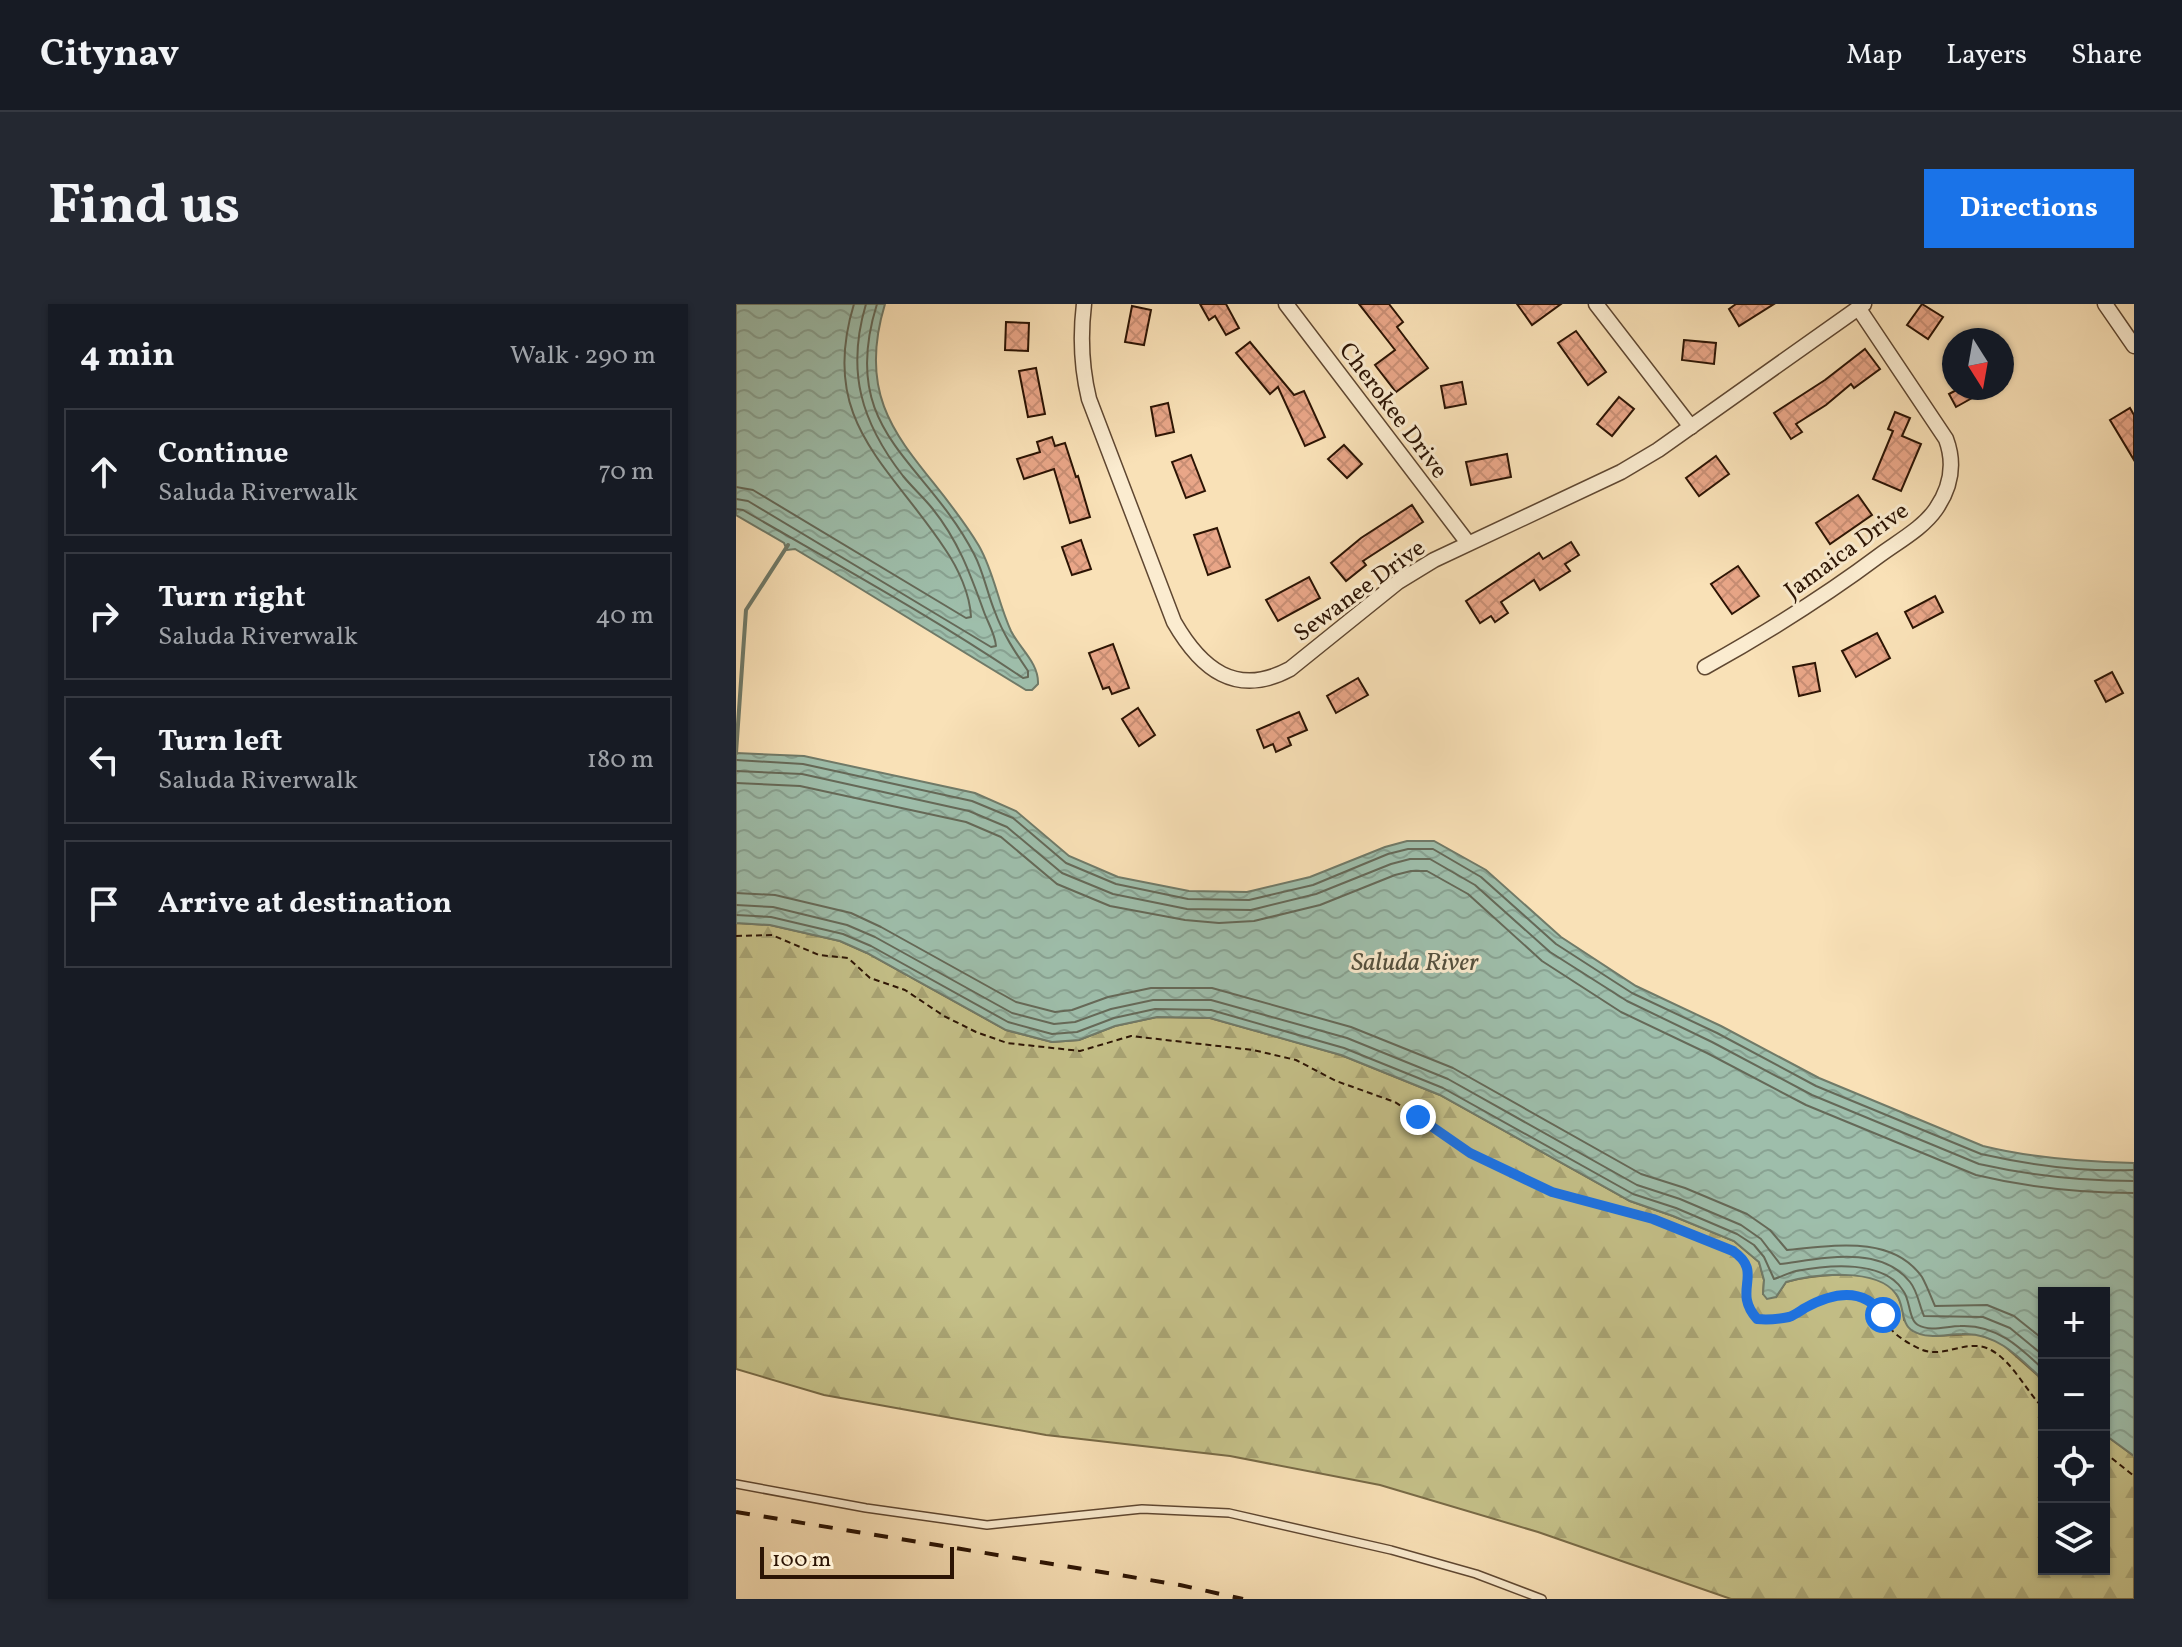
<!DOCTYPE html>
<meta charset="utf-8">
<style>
body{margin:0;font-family:Vollkorn,serif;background:#242831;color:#f1f3f6}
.controls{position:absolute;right:24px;bottom:24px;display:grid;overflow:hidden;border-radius:0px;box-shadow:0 2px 6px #0004}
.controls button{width:72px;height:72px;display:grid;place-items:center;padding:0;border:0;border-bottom:2px solid #363941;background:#171b24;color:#f1f3f6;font:40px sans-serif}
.compass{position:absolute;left:1206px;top:24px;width:72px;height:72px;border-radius:50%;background:#171b24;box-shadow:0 2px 6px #0004;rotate:169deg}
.scale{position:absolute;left:24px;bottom:20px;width:194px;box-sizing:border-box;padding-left:8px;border:4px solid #2c1404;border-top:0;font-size:22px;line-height:28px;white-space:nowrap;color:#2c1404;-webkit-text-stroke:6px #fbecd0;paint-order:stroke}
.stop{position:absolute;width:24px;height:24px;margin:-18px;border:6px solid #1a73e8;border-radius:50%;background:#fff}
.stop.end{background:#1a73e8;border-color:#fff;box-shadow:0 2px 8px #0008}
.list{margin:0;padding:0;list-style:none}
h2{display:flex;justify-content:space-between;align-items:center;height:104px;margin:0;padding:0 32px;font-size:34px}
h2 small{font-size:26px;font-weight:400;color:#9ea1a6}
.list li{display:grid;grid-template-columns:52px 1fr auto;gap:24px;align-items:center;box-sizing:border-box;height:128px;margin:0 16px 16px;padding:0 16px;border:2px solid #363941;border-radius:0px}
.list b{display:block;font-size:30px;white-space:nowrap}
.list p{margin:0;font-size:26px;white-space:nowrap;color:#9ea1a6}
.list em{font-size:26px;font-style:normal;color:#9ea1a6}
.icon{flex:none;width:44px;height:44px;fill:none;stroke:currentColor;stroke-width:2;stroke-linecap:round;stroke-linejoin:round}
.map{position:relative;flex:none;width:1398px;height:1295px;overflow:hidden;border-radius:0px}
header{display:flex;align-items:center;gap:48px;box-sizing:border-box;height:112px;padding:0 40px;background:#171b24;border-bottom:2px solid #363941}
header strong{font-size:38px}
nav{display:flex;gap:44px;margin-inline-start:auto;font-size:28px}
.intro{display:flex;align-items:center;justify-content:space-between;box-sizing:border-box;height:192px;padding:0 48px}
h1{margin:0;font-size:56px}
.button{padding:20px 36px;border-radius:0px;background:#1a73e8;color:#fff;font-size:28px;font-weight:700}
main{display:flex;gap:48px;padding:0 48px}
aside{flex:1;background:#171b24;border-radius:0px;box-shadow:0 2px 6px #0004}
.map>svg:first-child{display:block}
</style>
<header>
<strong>Citynav</strong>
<nav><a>Map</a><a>Layers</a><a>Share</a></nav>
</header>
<div class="intro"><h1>Find us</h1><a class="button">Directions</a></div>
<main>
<aside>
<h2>4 min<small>Walk · 290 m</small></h2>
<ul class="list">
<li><svg class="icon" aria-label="ahead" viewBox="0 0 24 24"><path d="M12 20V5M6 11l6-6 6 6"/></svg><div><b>Continue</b><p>Saluda Riverwalk</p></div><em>70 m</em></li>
<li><svg class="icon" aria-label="right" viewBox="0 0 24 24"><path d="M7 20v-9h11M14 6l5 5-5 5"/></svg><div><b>Turn right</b><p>Saluda Riverwalk</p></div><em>40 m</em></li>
<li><svg class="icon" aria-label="left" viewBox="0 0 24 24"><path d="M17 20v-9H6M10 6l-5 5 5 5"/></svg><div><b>Turn left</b><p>Saluda Riverwalk</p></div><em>180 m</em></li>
<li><svg class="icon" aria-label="arrive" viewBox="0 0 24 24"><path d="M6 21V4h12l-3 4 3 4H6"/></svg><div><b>Arrive at destination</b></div></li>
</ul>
</aside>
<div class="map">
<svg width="1398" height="1295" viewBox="0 0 1398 1295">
<defs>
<pattern id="forest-firs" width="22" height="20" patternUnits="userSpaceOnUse" patternTransform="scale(2)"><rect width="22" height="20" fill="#c5c189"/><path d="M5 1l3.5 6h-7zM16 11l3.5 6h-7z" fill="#a9a575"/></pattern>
<pattern id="water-waves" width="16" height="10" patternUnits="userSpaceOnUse" patternTransform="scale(2)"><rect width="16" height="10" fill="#9ebeab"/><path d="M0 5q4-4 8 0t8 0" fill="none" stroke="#88a292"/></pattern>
<pattern id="building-cross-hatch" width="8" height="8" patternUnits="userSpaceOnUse" patternTransform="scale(2)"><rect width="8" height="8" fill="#e9a688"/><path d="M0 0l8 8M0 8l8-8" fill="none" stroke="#c88e74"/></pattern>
</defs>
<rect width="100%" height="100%" fill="#f9e1b7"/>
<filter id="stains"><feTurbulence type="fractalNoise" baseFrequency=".0025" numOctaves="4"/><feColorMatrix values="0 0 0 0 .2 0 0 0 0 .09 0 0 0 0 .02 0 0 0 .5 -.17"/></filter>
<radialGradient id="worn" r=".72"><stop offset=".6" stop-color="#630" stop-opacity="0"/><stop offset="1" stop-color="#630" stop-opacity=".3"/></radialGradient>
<path fill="url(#forest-firs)" stroke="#786a46" stroke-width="2" d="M0 619 34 621 104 637 131 649 270 726 316 738 343 736 379 722 421 713 474 714 605 751 704 791 894 897 937 912 998 937 1023 958 1028 976 1027 990 1040 993 1050 978C1072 972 1128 965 1149 978 1162 987 1167 1001 1168 1016L1199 1032 1241 1030 1264 1038 1308 1077V1265H1368V1130L1398 1152V1295H995L802 1228 644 1181 494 1152 310 1131 88 1091 0 1065Z"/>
<g fill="url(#water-waves)" stroke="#707a68" stroke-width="2">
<path d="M0 0H149C113 118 190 153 243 242 258 268 262 299 275 327 284 345 303 359 302 380L296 386H290L89 263 59 245 51 246 48 239 0 211Z"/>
<path d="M0 449 68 452 239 489 280 507 333 552 382 573 453 587 511 588 574 573 649 543 671 537H698L750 566 825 633 900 682 985 722 1083 774 1247 842C1296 854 1348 858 1398 859V1152L1368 1130V989H1308V1077C1285 1055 1261 1028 1226 1030 1210 1030 1192 1036 1177 1027 1164 1020 1169 1001 1160 990 1141 963 1078 970 1050 978L1040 993 1031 995 1027 990 1028 976 1023 958 998 937 937 912 894 897 704 791 605 751 474 714 421 713 379 722 343 736 316 738 270 726 131 649 104 637 34 621 0 619Z"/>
</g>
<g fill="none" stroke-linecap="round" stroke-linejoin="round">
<g stroke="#656958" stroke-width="2">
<path d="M0 183 17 186 230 314 235 313C234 290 222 264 209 245 153 160 82 117 118 0"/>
<path d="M0 195 12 197 255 343 260 342C259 330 252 319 248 308 234 269 222 236 196 204 187 193 176 183 167 172 125 118 110 67 130 0"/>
<path d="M0 205 7 206C100 260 197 313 287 374L292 373V367C279 348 267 330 259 308 251 289 248 269 238 250 189 155 101 128 141 0"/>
<path d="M0 456 67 460 236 497 277 514 330 559 380 580 452 595 513 596 577 581 652 550 672 545H697L745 573 820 640 896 689 981 729 1080 782 1245 850C1294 861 1348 868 1398 866"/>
<path d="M0 467 66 470 233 507 271 523 326 569 377 590 451 605 515 606 580 590 655 560 674 555H694L739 581 814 648 891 697 976 738 1076 791 1243 860C1292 871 1347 877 1398 877"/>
<path d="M0 479 64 482 230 518 265 533 321 580 374 602 449 616 483 619 518 617 584 601 659 571 675 567H691L732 590 806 657 885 708 971 749 1070 801 1240 871C1290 883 1346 889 1398 889"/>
<path d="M0 589 39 591 115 609 145 623 280 698 319 708 336 706 372 693 415 684H476L615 723 717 764 905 870 949 884 1011 910 1034 926 1051 946C1095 942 1156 930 1186 973 1191 982 1195 993 1199 1002L1251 1001 1278 1012 1308 1036"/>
<path d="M0 601 37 603 111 621 139 633 276 709 318 720 339 718 375 705 417 696H475L611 734 712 775 901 881 944 895 1005 921 1025 935 1044 960C1085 955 1144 940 1174 978 1182 988 1183 1001 1188 1012L1247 1013 1274 1024 1308 1052"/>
<path d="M0 611 35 613 107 630 135 642 272 718 316 730 341 728 378 714 419 705 475 706 608 744 707 784 897 890 940 904 1001 930 1018 941 1028 953 1038 975C1045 973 1052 969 1060 967 1092 961 1149 955 1168 988 1174 997 1173 1016 1182 1021 1194 1028 1211 1022 1224 1022 1260 1020 1284 1043 1308 1066"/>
</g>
<polyline stroke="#707a68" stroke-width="4" points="0,449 10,306 52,241"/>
</g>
<g fill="url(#building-cross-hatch)" stroke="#2c1404" stroke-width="2">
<polygon points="464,0 490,0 503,24 490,31 479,12 473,16"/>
<polygon points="623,0 653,0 667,18 661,23 692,64 660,88 639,61 659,46"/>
<polygon points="781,0 825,0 796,21"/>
<polygon points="1000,0 1038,0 1003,22 993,5"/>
<polygon points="1186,0 1207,13 1192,35 1171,21"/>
<polygon points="396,2 415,6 408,41 389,38"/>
<polygon points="270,18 293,19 292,47 269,46"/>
<polygon points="840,27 870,68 852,81 822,39"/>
<polygon points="948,36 980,39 978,60 946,56"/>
<polygon points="514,38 558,91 568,87 589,133 569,142 542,83 534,90 500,49"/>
<polygon points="1129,45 1144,65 1118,84 1115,80 1090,101 1060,120 1066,128 1055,135 1038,109 1089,76"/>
<polygon points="300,64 309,110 292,113 283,67"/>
<polygon points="726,78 730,100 709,104 705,82"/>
<polygon points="1224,84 1254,84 1220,103 1213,90"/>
<polygon points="883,93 898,105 876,132 861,120"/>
<polygon points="432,99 438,128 420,132 415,103"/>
<polygon points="1394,104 1398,111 1398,156 1374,116"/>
<polygon points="1159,108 1174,114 1166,132 1185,140 1165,187 1137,175 1157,127 1152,125"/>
<polygon points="316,133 319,142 329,139 340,173 342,172 354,213 334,219 318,165 288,175 281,155 304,148 301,138"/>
<polygon points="608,141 626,160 611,174 592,155"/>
<polygon points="771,150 775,173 735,181 730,158"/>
<polygon points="455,151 469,187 450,194 436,158"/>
<polygon points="980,152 993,170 963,192 950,174"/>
<polygon points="1122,191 1136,211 1094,240 1080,219"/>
<polygon points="676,201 687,218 627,257 630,261 610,277 595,259 625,234"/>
<polygon points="481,224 494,263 472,271 458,231"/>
<polygon points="345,236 355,265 336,271 326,243"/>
<polygon points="835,238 843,251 829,260 834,267 804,286 798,276 765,298 772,309 759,318 755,312 744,319 730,297 803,249 807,255"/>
<polygon points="1002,262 1023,292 996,310 975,280"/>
<polygon points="573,273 584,294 542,317 530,296"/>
<polygon points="1199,292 1207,308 1177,324 1169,308"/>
<polygon points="1141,329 1154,354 1120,373 1106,347"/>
<polygon points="377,340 393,384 376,390 373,383 367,385 353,349"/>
<polygon points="1079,359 1084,387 1063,392 1057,363"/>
<polygon points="1376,368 1387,389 1370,398 1359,377"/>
<polygon points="622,374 632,391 600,409 591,392"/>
<polygon points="402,404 419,431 403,442 386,415"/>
<polygon points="563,408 571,426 552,434 555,441 540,448 537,440 528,444 521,426"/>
</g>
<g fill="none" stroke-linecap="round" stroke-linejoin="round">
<g stroke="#5f4731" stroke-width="10">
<polyline id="service" points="0,1180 130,1204 251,1221 406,1205 493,1209 655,1246 740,1270 806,1295"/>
</g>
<g stroke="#5f4731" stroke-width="17">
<g id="minor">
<path d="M348 0C344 33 345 62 353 95L438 318C465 365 500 394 554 365L662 278 698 256 885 168 922 146 1128 0"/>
<polyline points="550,0 732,239"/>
<polyline points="860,0 955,123"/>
<polyline points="1369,0 1398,42"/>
<path d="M969 363C1030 329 1088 293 1144 251 1163 237 1187 224 1200 205 1215 183 1219 159 1210 135L1123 5"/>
</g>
</g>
<g stroke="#2c1404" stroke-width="2" stroke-dasharray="6 4" stroke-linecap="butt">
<path d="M0 632 36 631 83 651 112 654 134 674 169 686 208 712 240 728 271 739 344 747 395 732 517 746 560 756 600 777 659 798 734 849 799 881 839 896 917 915 997 947C1029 969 995 987 1021 1015 1061 1019 1076 991 1108 990 1133 990 1141 1006 1154 1024 1160 1032 1175 1041 1184 1045 1208 1056 1231 1033 1255 1046 1277 1058 1290 1087 1308 1105"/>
<polyline points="1368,1148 1398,1172"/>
</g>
<use href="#service" stroke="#fbecd0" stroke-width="7"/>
<use href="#minor" stroke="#fbecd0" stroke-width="14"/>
<polyline stroke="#2c1404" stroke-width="4" stroke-dasharray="14 14" stroke-linecap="butt" points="0,1208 444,1281 507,1295"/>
</g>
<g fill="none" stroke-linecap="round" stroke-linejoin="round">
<path stroke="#1a73e8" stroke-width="10" d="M682 813 734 849 816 888 917 915 997 947C1029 969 995 986 1021 1015 1031 1016 1043 1015 1053 1013 1059 1011 1064 1007 1069 1004 1096 989 1127 982 1147 1011"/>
</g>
<g text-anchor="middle" stroke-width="6" stroke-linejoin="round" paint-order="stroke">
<g font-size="24" fill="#2c1404" stroke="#fbecd0">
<text transform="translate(658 106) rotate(53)" y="8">Cherokee Drive</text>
<text transform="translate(1110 246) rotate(-36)" y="8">Jamaica Drive</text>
<text transform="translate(623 286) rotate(-36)" y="8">Sewanee Drive</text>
</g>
<g font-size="26" font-style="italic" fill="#54503e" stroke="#fbecd0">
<text x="679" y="666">Saluda River</text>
</g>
</g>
<rect width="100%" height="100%" filter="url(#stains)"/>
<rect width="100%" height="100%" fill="url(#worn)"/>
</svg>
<div class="controls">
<button>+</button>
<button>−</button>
<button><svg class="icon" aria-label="locate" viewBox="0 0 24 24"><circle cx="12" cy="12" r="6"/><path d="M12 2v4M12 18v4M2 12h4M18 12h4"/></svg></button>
<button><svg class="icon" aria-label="layers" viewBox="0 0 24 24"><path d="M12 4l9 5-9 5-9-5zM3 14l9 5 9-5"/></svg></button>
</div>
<svg class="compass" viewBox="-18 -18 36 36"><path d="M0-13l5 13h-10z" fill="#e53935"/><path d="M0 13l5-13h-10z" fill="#9ea1a6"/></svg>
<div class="scale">100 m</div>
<div class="stop" style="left:1147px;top:1011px"></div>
<div class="stop end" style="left:682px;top:813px"></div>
</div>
</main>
